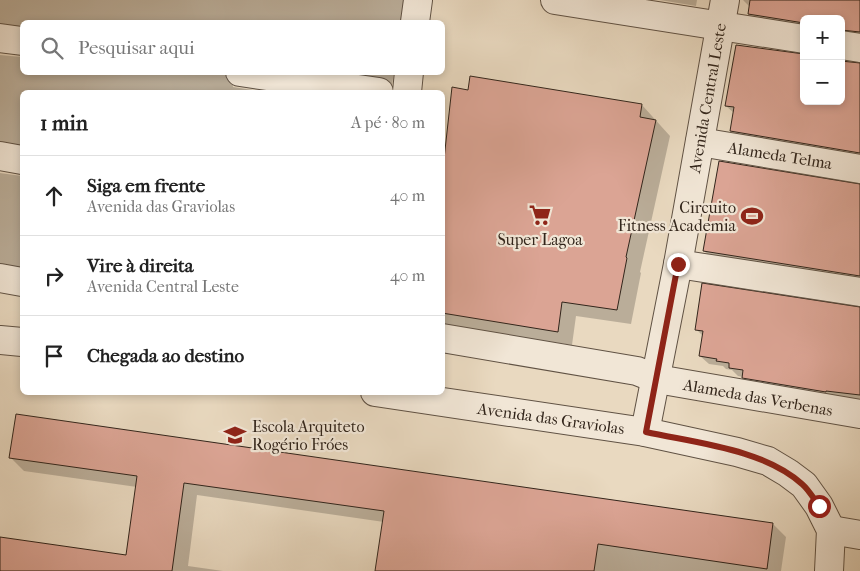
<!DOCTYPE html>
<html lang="pt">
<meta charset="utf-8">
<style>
body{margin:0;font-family:"IM FELL French Canon",serif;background:#f6f6f6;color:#222}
.controls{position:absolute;right:15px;top:15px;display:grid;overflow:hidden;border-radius:8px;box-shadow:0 2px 8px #0003}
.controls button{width:45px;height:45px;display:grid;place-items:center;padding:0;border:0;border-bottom:1px solid #e0e0e0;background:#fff;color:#222;font:25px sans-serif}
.stop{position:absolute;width:15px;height:15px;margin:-11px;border:4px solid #8f2418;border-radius:50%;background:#fff}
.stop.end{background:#8f2418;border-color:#fff;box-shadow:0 1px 5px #0008}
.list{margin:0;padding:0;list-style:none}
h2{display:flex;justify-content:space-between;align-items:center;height:65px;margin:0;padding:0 20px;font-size:21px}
h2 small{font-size:16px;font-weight:400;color:#767676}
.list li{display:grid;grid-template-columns:32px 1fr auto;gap:15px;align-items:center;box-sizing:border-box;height:80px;padding:0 20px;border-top:1px solid #e0e0e0}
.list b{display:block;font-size:19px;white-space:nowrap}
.list p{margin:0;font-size:16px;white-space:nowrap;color:#767676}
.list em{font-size:16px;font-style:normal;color:#767676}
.icon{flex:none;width:28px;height:28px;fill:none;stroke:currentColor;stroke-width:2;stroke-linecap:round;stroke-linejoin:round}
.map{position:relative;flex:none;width:860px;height:571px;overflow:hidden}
.search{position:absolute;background:#fff;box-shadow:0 2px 8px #0003;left:20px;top:20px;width:425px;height:55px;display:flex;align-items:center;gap:12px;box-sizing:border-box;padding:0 18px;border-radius:8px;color:#767676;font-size:19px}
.panel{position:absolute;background:#fff;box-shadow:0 2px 8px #0003;left:20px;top:90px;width:425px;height:305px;border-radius:8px}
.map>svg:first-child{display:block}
</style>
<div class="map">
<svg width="860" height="571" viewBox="0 0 860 571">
<rect width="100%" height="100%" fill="#e9d9c0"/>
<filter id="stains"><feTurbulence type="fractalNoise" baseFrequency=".004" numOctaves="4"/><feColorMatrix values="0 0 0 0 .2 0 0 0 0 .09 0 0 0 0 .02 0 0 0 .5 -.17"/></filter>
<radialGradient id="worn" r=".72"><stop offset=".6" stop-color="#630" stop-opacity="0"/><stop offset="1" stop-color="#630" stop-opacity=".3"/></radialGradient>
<g fill="#0003">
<polygon points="0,0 405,0 401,22 22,22 22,32 0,33"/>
<polygon points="660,0 697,0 696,6"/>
<polygon points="743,0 860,0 860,39 841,40 841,19 804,19 804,30 756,22 748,14 750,7"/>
<polygon points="0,55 22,57 22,72 235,72 232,79 233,87 265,92 22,92 22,150 0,151"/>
<polygon points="860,64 860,159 740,139 731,131 734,113 726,106 804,101 841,101"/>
<polygon points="307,72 394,72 392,85"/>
<polygon points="642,105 670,136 640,272 641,273 631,324 576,316 572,345 442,325 442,188"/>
<polygon points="0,173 22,176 22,271 0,268"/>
<polygon points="860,185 860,283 712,259 704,251"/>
<polygon points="860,308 860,402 752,386 743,377 738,376 732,370 726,369 723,366 709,364 700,356 703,336 696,329"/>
<polygon points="11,458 773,524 786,537 781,571 377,571 384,522 197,495 188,566 223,571 0,571 0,538 127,557 137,487 24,471"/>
</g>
<g fill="#dba494" stroke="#32251b">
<polygon points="750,0 860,0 860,32 841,30 841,19 804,19 804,23 748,14"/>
<polygon points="736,45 804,54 804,101 841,101 841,61 860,63 860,153 730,131 734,107 725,106"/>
<polygon points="470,76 642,104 640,117 656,120 626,257 627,258 617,310 562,302 558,332 442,313 442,177 452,87 468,90"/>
<polygon points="719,161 860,184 860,276 703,251"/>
<polygon points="702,283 860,307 860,395 826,391 826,392 742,378 743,370 729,368 729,363 716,361 717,359 699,356 703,331 695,330"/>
<polygon points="16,414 773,523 767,569 598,544 594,571 375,571 384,511 184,483 172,571 0,571 0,537 126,555 137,476 9,458"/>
</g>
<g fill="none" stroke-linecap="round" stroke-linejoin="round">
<g stroke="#605244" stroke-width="30">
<g id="minor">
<polyline points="555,0 804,39"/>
<polyline points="415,22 418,0"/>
<polyline points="0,38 22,41"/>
<polyline points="841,45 860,48"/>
<polyline points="240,72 379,92"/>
<polyline points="407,92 409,72"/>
<polyline points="700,142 860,169"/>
<polyline points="0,156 22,160"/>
<polyline points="678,264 860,292"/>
<polyline points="0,278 22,282"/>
<polyline points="442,338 637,371 657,379 860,414"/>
<polyline points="0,340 22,342"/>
<polyline points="375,392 645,432 737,452 768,461 788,473 804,485 819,506 831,530 829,571"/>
<polyline points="645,432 678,264 725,0"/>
<polyline points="831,530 860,535"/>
</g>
</g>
<use href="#minor" stroke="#f1e6d6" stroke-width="28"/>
</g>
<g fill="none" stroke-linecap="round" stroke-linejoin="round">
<path stroke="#8f2418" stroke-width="6" d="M678 264 646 432C696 443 763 449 802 484 809 490 814 499 819 506"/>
</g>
<defs>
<g id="supermarket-bare" transform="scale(1.725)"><path d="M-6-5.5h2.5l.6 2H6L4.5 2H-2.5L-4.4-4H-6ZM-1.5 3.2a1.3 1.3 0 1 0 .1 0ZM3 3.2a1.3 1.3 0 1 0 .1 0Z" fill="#8f2418" stroke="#f1e6d6" stroke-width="2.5" paint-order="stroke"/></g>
<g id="stadium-bare" transform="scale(1.725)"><path d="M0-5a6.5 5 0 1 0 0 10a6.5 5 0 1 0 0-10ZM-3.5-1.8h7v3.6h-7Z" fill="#8f2418" stroke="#f1e6d6" stroke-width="2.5" paint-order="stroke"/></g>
<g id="school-bare" transform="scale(1.725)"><path d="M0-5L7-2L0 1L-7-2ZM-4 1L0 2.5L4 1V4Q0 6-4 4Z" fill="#8f2418" stroke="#f1e6d6" stroke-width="2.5" paint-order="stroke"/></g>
</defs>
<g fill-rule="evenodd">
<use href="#supermarket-bare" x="540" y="215"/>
<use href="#stadium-bare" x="752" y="216"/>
<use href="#school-bare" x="235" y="435"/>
</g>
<g text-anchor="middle" stroke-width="4.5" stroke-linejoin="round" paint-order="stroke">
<g font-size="16" fill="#32251b" stroke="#f1e6d6">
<text transform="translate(707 98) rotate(-80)" y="6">Avenida Central Leste</text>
<text transform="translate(780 155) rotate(9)" y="6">Alameda Telma</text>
<text transform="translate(758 397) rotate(10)" y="6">Alameda das Verbenas</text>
<text transform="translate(551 418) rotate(8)" y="6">Avenida das Graviolas</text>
</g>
<g font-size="16" fill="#32251b" stroke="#f1e6d6" text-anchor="end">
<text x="736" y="213">Circuito<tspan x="736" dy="18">Fitness Academia</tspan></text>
<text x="540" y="245" text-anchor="middle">Super Lagoa</text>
<text x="252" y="432" text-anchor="start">Escola Arquiteto<tspan x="252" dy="18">Rogério Fróes</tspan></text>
</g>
</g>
<rect width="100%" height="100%" filter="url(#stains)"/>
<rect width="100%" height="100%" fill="url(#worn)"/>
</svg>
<div class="controls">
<button>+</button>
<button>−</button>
</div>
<div class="stop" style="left:819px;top:506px"></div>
<div class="stop end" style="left:678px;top:264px"></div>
<div class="search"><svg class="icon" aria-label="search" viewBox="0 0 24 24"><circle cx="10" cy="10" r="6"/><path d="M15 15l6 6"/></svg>Pesquisar aqui</div>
<section class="panel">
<h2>1 min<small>A pé · 80 m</small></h2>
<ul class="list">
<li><svg class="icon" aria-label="ahead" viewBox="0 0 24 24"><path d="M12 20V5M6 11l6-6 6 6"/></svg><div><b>Siga em frente</b><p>Avenida das Graviolas</p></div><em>40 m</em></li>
<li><svg class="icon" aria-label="right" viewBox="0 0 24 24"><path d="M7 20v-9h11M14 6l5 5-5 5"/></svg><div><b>Vire à direita</b><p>Avenida Central Leste</p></div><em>40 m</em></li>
<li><svg class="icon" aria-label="arrive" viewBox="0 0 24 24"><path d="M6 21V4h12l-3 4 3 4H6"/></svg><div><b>Chegada ao destino</b></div></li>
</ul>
</section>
</div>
